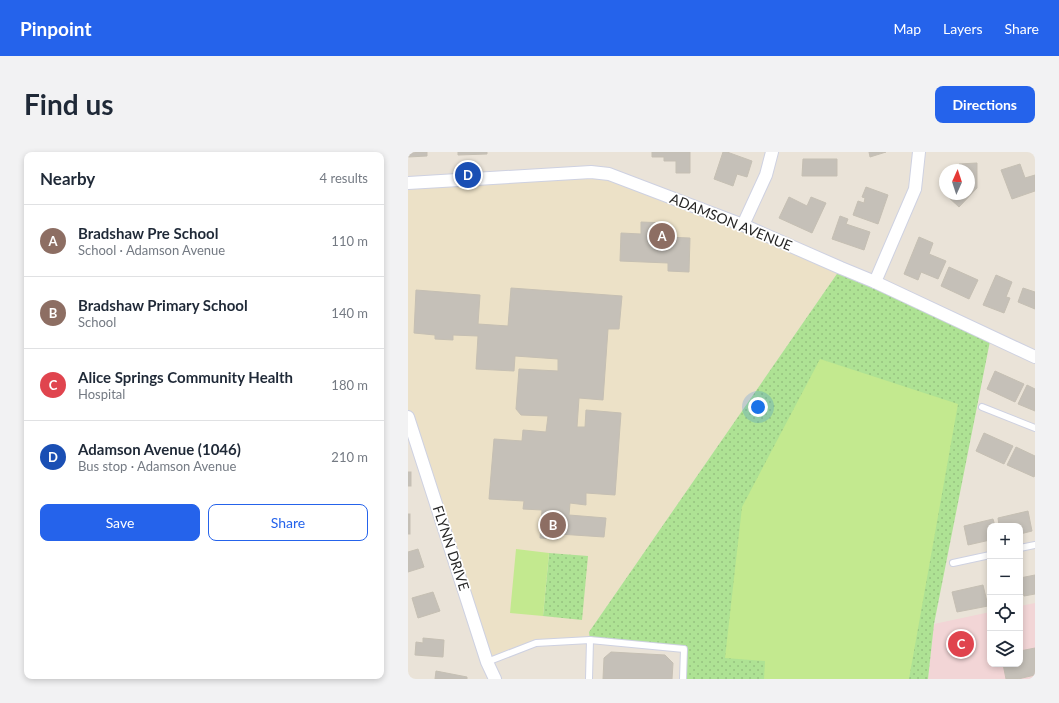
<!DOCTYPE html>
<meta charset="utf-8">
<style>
body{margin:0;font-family:Lato,sans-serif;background:#f2f2f3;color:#1f2937}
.controls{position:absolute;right:12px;bottom:12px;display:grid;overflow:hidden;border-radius:8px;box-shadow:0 2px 6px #0003}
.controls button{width:36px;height:36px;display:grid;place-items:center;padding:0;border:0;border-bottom:1px solid #e0e1e3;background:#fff;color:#1f2937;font:20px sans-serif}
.compass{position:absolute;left:531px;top:12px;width:36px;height:36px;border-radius:50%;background:#fff;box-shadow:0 2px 6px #0003;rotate:3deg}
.you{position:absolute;left:350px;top:255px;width:14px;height:14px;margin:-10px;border:3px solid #fff;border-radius:50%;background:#1a73e8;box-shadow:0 0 0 6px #1a73e833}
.badge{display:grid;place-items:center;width:26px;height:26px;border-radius:50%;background:#2563eb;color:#fff;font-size:13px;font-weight:700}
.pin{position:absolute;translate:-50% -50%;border:2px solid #fff;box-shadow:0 1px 4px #0006}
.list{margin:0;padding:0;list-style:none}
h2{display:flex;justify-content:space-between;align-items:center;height:52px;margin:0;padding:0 16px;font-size:17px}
h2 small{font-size:13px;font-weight:400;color:#747a83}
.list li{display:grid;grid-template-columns:26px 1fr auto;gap:12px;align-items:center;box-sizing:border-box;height:72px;padding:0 16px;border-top:1px solid #e0e1e3}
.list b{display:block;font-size:15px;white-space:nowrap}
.list p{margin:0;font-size:13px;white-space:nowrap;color:#747a83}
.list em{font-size:13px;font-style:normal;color:#747a83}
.actions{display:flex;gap:8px;padding:12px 16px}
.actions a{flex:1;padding:9px 0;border:1px solid #2563eb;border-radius:8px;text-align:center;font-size:14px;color:#2563eb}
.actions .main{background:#2563eb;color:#fff}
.icon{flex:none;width:22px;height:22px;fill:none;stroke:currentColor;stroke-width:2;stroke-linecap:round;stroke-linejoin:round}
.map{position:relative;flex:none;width:627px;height:527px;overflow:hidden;border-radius:8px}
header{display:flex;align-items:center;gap:24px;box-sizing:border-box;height:56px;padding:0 20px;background:#2563eb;color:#fff}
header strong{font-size:19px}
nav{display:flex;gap:22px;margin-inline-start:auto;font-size:14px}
.intro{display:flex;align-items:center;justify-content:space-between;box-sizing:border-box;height:96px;padding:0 24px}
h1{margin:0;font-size:28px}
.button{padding:10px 18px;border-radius:8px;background:#2563eb;color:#fff;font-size:14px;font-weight:700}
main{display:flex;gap:24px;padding:0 24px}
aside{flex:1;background:#fff;border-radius:8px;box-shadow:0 2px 6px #0003}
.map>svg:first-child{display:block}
</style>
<header>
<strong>Pinpoint</strong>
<nav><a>Map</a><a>Layers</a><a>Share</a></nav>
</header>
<div class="intro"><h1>Find us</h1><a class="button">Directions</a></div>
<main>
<aside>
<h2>Nearby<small>4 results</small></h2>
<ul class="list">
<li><span class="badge" style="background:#8d6e63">A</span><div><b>Bradshaw Pre School</b><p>School · Adamson Avenue</p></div><em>110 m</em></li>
<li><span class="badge" style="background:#8d6e63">B</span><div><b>Bradshaw Primary School</b><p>School</p></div><em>140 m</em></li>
<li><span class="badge" style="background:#e0444e">C</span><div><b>Alice Springs Community Health</b><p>Hospital</p></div><em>180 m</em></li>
<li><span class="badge" style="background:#1a4fb4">D</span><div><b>Adamson Avenue (1046)</b><p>Bus stop · Adamson Avenue</p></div><em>210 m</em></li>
</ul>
<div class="actions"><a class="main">Save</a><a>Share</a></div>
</aside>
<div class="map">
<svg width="627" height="527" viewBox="0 0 627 527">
<defs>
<pattern id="park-dots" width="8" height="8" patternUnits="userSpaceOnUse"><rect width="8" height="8" fill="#aee294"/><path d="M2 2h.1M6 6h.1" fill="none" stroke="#96c280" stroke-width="1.8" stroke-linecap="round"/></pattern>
</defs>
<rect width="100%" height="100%" fill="#eae3d8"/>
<polygon fill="#ece1c7" points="183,20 433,116 181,480 182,488 128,491 79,510 0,265 0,31"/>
<polygon fill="#f2d5d6" points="627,451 627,527 520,527 526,472 582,460 582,512 612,512 612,454"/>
<g fill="url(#park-dots)">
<polygon points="433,116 583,184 526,472 520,527 275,527 276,497 182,488 181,480"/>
<polygon points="141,401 180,404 174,468 135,464"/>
</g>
<g fill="#c3e98f">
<polygon points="412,207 550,252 501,527 356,527 357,509 317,506 334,355"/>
<polygon points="108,397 141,401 135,464 102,461"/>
</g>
<g fill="#c5c0b8" stroke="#c5bfb3">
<polygon points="0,0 19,0 19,4 0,5"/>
<polygon points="50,0 79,0 79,2 50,3"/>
<polygon points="244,0 282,0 282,21 268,21 268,9 256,9 256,5 244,5"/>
<polygon points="315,0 319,0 344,9 339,25 329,22 325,34 306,27"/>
<polygon points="461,0 478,0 462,5"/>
<polygon points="395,7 429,7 429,24 394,24"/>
<polygon points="569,11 569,36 551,55 538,43 561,42 561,18 551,18 551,12"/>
<polygon points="612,12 617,26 627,23 627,39 604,47 593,18"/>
<polygon points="458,35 480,43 470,72 445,63 450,49 456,51 457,46 454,45"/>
<polygon points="381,45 399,54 403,45 418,51 404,81 371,66"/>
<polygon points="432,64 440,67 438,72 462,80 456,98 424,87"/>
<polygon points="233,70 259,71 258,85 282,86 281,120 260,119 260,111 212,109 213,81 233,82"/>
<polygon points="511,85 525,91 521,102 538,109 530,127 513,120 510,128 496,122"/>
<polygon points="541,115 570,128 561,147 533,134"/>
<polygon points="588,123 604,130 598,145 602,146 596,161 575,153"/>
<polygon points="103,136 214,144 211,177 200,177 195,248 171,246 169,275 177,275 178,258 213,261 207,343 178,341 178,353 162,351 161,363 198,366 196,385 151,382 150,387 132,386 134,358 115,357 116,349 81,347 86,287 114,289 115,278 138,280 140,264 113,263 108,257 111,217 150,219 150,207 107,204 106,219 68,217 70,184 45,183 45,188 27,187 27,183 6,181 8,138 72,143 70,172 100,174"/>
<polygon points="615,136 627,140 627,157 610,150"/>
<polygon points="587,219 616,232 607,250 579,237"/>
<polygon points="619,233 627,237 627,259 610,252"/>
<polygon points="576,281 605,294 596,312 568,299"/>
<polygon points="608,295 627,304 627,323 626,325 599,313"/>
<rect x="0" y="320" width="3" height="14"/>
<polygon points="620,359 624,379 612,382 612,374 591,374 590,366"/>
<rect x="0" y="362" width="2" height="20"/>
<polygon points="585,367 587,374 582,374 582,388 560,393 556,374"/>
<polygon points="10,397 16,415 0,420 0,400"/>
<polygon points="627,423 627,442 616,444 612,426"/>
<polygon points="575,433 580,454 549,460 544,440"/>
<polygon points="25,440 32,459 10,466 4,446"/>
<polygon points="15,486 36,488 35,505 7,503 8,490 15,491"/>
<polygon points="627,496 627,523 610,527 598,527 595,512 612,512 612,499"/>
<polygon points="203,500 257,503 265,511 264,527 195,527 196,506"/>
<polygon points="28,519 59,525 59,527 27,527"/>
</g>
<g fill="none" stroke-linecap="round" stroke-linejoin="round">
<g stroke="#ced1e1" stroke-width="8">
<g id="lane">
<polyline points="574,255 627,276"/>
<polyline points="612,396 627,393"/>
<polyline points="545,411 582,403"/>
<polyline points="79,510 128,491 182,488 276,497 275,527"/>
<polyline points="181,527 182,488"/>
</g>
</g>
<g stroke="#ced1e1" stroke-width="14">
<g id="street">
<polyline points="0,31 183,20 201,22 335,73 433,116 467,130 627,205"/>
<polyline points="335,73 358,23 364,0"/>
<polyline points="467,130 507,37 511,0"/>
<polyline points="0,265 79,510 87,527"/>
</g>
</g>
<use href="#lane" stroke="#fff" stroke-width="6"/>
<use href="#street" stroke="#fff" stroke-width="12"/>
</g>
<g text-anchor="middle" stroke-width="3.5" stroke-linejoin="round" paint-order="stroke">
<g font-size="14" fill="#272727" stroke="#fff">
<text transform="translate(323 70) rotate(22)" y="5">ADAMSON AVENUE</text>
<text transform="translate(43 396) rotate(72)" y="5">FLYNN DRIVE</text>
</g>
</g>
</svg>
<div class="controls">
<button>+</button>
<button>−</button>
<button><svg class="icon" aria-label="locate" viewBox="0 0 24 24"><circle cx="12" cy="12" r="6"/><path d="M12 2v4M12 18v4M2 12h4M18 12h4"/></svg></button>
<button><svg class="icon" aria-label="layers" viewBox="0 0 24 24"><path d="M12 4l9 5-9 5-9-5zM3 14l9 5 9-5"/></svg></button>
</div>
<svg class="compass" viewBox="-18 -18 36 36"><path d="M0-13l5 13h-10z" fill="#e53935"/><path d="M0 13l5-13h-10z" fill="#747a83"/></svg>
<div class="you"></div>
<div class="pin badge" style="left:254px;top:84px;background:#8d6e63">A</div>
<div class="pin badge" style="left:145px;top:373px;background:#8d6e63">B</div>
<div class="pin badge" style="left:553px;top:492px;background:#e0444e">C</div>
<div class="pin badge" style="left:60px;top:23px;background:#1a4fb4">D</div>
</div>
</main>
